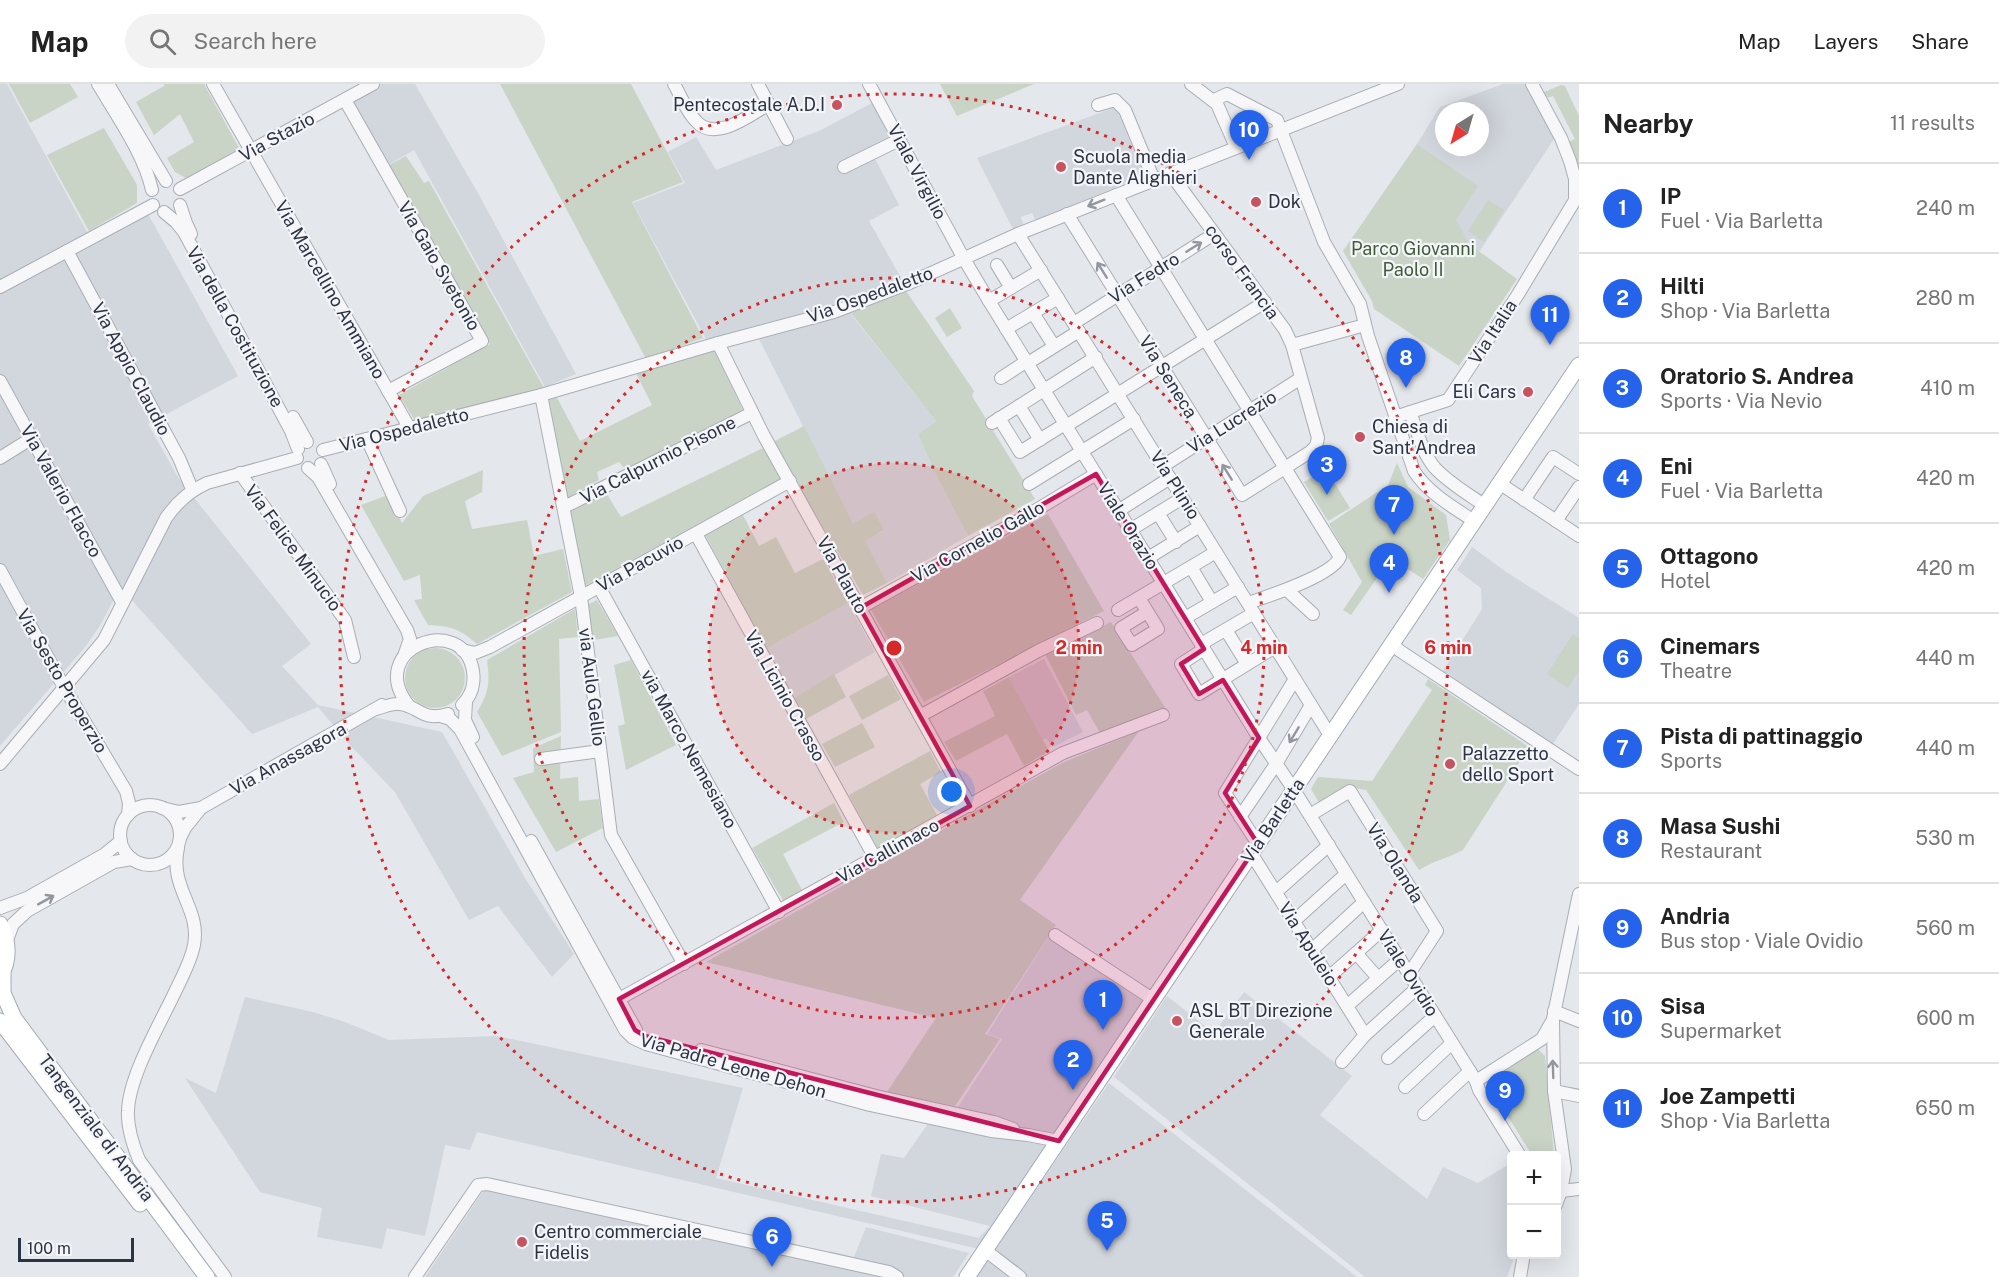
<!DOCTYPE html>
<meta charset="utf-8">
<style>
body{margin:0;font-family:"Public Sans",sans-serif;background:#f2f2f2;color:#222}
.controls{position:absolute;right:18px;bottom:18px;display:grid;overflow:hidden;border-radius:6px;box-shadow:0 6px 24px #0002}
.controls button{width:54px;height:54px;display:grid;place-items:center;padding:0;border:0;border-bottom:2px solid #e0e0e0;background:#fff;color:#222;font:30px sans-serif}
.compass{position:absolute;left:1435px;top:18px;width:54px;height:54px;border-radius:50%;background:#fff;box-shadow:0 6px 24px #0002;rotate:217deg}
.scale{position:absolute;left:18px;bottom:15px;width:116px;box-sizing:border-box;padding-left:6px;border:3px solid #2c3443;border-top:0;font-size:16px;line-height:21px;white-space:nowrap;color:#2c3443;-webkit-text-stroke:4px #f4f5f8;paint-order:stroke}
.you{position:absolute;left:952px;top:708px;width:21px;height:21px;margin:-15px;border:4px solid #fff;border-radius:50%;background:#1a73e8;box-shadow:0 0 0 9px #1a73e833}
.badge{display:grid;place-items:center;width:39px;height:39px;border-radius:50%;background:#2563eb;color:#fff;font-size:20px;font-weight:700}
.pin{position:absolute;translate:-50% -50px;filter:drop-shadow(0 2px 3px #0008)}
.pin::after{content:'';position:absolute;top:32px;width:21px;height:18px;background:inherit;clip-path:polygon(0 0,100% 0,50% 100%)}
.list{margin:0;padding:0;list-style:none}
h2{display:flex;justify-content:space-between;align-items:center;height:78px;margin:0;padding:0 24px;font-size:26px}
h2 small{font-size:20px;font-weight:400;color:#767676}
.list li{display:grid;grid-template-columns:39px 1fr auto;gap:18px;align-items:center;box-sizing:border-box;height:90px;padding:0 24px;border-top:2px solid #e0e0e0}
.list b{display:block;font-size:22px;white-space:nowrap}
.list p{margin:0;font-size:20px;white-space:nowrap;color:#767676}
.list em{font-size:20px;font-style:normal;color:#767676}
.icon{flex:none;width:33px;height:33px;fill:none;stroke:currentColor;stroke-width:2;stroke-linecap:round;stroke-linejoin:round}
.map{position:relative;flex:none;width:1579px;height:1193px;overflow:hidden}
header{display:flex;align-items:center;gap:36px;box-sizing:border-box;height:84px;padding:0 30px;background:#fff;border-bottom:2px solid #e0e0e0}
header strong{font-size:28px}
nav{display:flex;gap:33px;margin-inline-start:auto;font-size:21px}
.search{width:420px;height:54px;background:#f2f2f2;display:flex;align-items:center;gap:15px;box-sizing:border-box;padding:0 21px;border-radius:33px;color:#767676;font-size:22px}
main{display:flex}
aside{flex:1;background:#fff}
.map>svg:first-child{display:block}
</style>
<header>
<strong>Map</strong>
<div class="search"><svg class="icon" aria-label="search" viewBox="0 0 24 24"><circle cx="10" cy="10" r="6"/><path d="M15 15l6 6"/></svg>Search here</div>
<nav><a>Map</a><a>Layers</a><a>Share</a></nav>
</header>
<main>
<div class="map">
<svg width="1579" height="1193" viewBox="0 0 1579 1193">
<rect width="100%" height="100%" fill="#e4e7eb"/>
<g fill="#d2d6dd" fill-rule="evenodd">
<polygon points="0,0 7,0 87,148 142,119 238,292 148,340 179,395 311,560 282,582 318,621 442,648 525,794 574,870 552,893 498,822 469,836 395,708 349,660 318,623 252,650 120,503 101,540 86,562 0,662"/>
<polygon points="381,0 415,0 479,111 576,290 545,303 414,66 388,81 351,17"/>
<path d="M1503 0H1526L1554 55 1479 168 1469 160 1455 136 1477 102 1417 60 1440 23ZM1444 27H1480V63H1444Z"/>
<polygon points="872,19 892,57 871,67 899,121 869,137 901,194 848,218 851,230 936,337 918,350 936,391 968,452 887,499 864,456 884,447 853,441 758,253 707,257 633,119 685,99 668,68 696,53 716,86 819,47"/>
<polygon points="1116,23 1144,91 1036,138 1032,129 1021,133 1024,143 1014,147 977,74"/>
<polygon points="1472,463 1506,488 1579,534 1579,620 1553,660 1443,587 1482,525 1481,504 1457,486"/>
<polygon points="848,519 875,568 794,614 767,564"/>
<polygon points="1044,575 1083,648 1053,663 1046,654 1043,656 1009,593"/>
<polygon points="1048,854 1144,918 979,1165 477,1048 470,1066 445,1061 425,1152 387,1144 382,1165 317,1153 322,1124 260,1108 185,994 216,1009 245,913 313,928 345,938 389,956 497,952 743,1004 716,1094 979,1154 990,1142 871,1112 881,1070 904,1074 929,1038 958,1023 1002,955 987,950"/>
<polygon points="1244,908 1352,992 1320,1031 1427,1115 1443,1083 1478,1099 1511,1079 1512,1170 1515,1171 1507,1193 1365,1193 1114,993 1167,912 1214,949"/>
<polygon points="1109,999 1357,1193 976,1193"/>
<polygon points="484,1106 826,1179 830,1167 854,1173 866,1143 969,1169 953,1193 425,1193"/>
</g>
<g fill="#c9d4c6">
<polygon points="9,0 70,0 78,13 30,39"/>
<polygon points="164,0 204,0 240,66 193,92 186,94 175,88 167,74 194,58 180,30 154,51 136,18 164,2"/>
<polygon points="500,0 631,0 683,98 632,118 703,254 646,275"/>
<polygon points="940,0 1034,0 957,32"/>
<polygon points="1561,1 1565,2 1579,32 1579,93 1568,58 1575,55 1553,12 1548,14 1544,8"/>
<polygon points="104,44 137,101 137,119 89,147 47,71"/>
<polygon points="1417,60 1478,102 1456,136 1469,160 1517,195 1459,282 1374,225 1372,217 1343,167"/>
<polygon points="406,72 424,99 429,97 544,304 417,340 399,311 490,260 389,81"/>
<polygon points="1488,116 1504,126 1484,158 1468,147"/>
<polygon points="906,207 974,307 972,312 1035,415 968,452 936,391 918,350 936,337 851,229"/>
<polygon points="950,224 962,244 947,253 935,234"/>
<polygon points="714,265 743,326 625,385 619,378 597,388 599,396 567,414 548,316 556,312 580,357 652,321 635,287"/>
<polygon points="804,342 853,440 874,428 884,446 865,457 887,499 863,511 773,358"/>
<polygon points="765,363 782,394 583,503 569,426 605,407 621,433"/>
<polygon points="1397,379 1408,403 1446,431 1450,456 1423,495 1391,474 1351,531 1343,526 1362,498 1329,440 1388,401"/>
<polygon points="1326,385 1350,424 1328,437 1304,398"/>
<path d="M483 386 482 408 465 417 472 445 527 436 534 472 563 465 572 508 477 560C460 545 451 542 428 541L414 516 422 515 420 491 404 497 361 421 388 411 402 439 423 412Z"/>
<polygon points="1048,430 1104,527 924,618 871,526"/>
<polygon points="743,431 759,462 776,453 795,489 823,475 848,519 767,564 705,451"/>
<polygon points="597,516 618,552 594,556 587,521"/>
<path d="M575 525 578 553 559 555 561 648 502 672 477 628C489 609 490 598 487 576Z"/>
<polygon points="1111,538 1166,625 1100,649 1087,626 1076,631 1045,570"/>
<polygon points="1573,550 1579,554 1579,586 1568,604 1547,590"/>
<circle cx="435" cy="594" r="30"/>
<polygon points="631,576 676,661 626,686 618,642 625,640 614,581"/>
<polygon points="834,590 846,613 806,635 794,614"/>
<polygon points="888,591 901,615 862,636 849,612"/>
<polygon points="1009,593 1049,667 1024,682 1007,650 956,677 944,658 995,632 983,607"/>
<path d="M1428 595 1529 663 1463 766C1448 774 1433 777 1419 786L1366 706 1347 703 1320 720 1311 705 1318 693 1372 697 1432 606 1425 601Z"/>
<polygon points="862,639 875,663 835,683 822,660"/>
<polygon points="1139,647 1020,816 1056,841 985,950 1000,955 955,1022 887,1008 936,934 706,878 1062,679"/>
<polygon points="561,652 560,695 578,693 579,717 599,715 603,744 556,768 513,694 534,688 533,664"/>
<polygon points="930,667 941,688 920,700 938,733 878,766 849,711"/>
<polygon points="834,719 844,738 783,770 803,808 784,818 752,764"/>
<polygon points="1538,965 1545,972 1554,1071 1532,1071 1487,999"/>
</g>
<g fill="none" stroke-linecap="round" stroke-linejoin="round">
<g stroke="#a9aeb5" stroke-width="14">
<g id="minor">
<path d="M98 0C117 32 144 70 152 106"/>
<polyline points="108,0 166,97"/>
<polyline points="213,0 410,345"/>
<path d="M674 0C681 12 686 27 696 37 715 59 750 31 769 20"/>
<polyline points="758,0 787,55"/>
<polyline points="869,0 964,175 989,217 1259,654 1294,706 1476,997 1479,1006 1520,1072"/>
<polyline points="1191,0 1217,20 1236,63"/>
<polyline points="345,16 482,257 388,307"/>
<path d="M1214 16 1227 10 1277 36 1324 158 1360 220 1368 252 1414 387C1428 409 1453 423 1474 437"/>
<polyline points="1098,21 1115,16 1125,26 1154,96"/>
<polyline points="844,83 899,56"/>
<polyline points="180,105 373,0"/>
<path d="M1116 111 1340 473C1332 492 1268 512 1248 519"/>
<polyline points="180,121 186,139 191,150"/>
<polyline points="164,128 176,138 184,148 291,347 298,365"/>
<polyline points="1067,130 1242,411 1310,368 1316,362 1318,354 1292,261 1285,246 1170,89"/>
<polyline points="1018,150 1331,653"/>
<polyline points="67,167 179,374 192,405"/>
<polyline points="997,181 1011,204"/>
<polyline points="0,203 153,121"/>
<polyline points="989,217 1041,186"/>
<polyline points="1033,229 1054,262"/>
<polyline points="1074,239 1214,150"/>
<polyline points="1006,245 1058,214"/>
<polyline points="718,259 764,352 970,722"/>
<polyline points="1292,261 1365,241"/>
<polyline points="1028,279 1079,247"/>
<polyline points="1001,294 1027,277"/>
<polyline points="0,297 122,518"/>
<polyline points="541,311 581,513 611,751 684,880"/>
<polyline points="1019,322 1040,356"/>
<path d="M1410 328C1417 346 1422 369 1435 384 1449 399 1468 410 1484 421"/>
<polyline points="293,333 307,358"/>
<polyline points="1395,333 1448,316 1517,212 1575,116 1575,95 1570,77 1561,54 1532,0"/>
<polyline points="999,334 1020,368 1065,340"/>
<polyline points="992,339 1096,273"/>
<polyline points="1066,342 1265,218"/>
<polyline points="367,355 400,427"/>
<polyline points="323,366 541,311 718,259 834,228 907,200 1018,150 1398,0"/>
<polyline points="0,374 32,354"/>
<polyline points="321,380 330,400"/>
<polyline points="1163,382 1301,294"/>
<polyline points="308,384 318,393 407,546 410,555 405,569"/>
<polyline points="240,389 345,536 354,573"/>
<polyline points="1499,399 1579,452"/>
<polyline points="1029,400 1134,335"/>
<polyline points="1524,416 1553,373 1579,390"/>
<polyline points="564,423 752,329"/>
<polyline points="1118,427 1170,394"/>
<polyline points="1158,429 1176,458"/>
<polyline points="1556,437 1579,403"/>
<polyline points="1130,446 1176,418"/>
<polyline points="696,450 875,774"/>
<polyline points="1148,474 1200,442"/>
<polyline points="1191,483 1212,518"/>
<polyline points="0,486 64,603 126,707 129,719 128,731"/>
<polyline points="599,503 779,828"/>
<polyline points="1287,506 1313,530"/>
<polyline points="1139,514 1158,545 1132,561 1121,544 1147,528"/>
<polyline points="860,524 1023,434 1096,390"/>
<polyline points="1118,526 1216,468"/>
<polyline points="1185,534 1238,503"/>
<polyline points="1226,546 1247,580"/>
<polyline points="1391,559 1400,567 1579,685"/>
<polyline points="1201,560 1254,529"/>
<polyline points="1204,565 1181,580 1199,610 1275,563"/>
<polyline points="462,566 475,569 490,563 790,397"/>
<polyline points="466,617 465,636 473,653"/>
<path d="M409 622C363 564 463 527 473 587 475 600 471 612 462 621"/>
<path d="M376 625C384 623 392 619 400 620 419 622 422 638 448 630"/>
<polyline points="441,632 450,635 460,645 625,946 633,954 646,960 870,1021 991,1047 1028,1051 1059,1057"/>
<polyline points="920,632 1038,567 1097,539"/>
<polyline points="541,675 600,667"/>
<path d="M0 680 104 556 166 434C177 418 189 407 207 399L297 374"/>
<circle cx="150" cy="751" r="30"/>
<polyline points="162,724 179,728 201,724 382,621"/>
<polyline points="1310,731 1350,707 1437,847 1409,890"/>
<polyline points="1240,733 1276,680 1311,621"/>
<polyline points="180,754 185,744 201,724"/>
<polyline points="531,757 636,946"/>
<polyline points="1258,760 1225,709 1295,595"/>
<path d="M178 764C169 805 201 824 194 861 191 877 182 893 175 908 160 940 129 992 128 1027 127 1043 133 1061 139 1076L225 1193"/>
<polyline points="1251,769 1365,951"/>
<polyline points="1276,808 1329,761"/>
<polyline points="0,824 27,814 105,770 121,757"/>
<polyline points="1294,837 1346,790"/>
<polyline points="1055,851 1154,916"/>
<polyline points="7,856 13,840 27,827 114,778 132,775"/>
<polyline points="1312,866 1364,818"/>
<polyline points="1356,869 1378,894"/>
<polyline points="1329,893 1382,846"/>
<polyline points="619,915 1063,669 1163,631"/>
<polyline points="1347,922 1400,875"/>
<polyline points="1554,927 1579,937"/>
<polyline points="701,966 876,1012 994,1038 1013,1045"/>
<polyline points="1388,974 1435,932"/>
<polyline points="1342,978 1365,951 1417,904"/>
<polyline points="1476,997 1542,955 1551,939"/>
<polyline points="1405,1003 1452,959"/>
<polyline points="1554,1007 1579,1012"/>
<polyline points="1424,1030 1470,987"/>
<polyline points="1561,1107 1579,1105"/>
<polyline points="1556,1121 1561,1107 1565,1085 1554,1007 1553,935 1579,810"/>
<polyline points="985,1166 1020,1193"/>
<polyline points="415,1193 478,1101 487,1100 889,1188 897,1193"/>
<polyline points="1520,1193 1524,1170"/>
</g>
</g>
<g stroke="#a4abb6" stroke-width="17">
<g id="major">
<path d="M0 840C9 857 10 876 0 893"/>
<polyline points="3,888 3,909 14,934 207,1193"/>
<polyline points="0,937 140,1120"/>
<polyline points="967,1193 1579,281"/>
</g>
</g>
<use href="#minor" stroke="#f7f7f9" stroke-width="12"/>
<use href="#major" stroke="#fff" stroke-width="15"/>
</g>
<defs><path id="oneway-shaft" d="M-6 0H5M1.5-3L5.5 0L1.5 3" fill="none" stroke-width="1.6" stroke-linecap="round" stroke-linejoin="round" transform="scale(1.5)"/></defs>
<g stroke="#92969e">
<use href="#oneway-shaft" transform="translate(1096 119) rotate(158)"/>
<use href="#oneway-shaft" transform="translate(1194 163) rotate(-32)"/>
<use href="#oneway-shaft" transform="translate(1102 186) rotate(-122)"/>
<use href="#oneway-shaft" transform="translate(1227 388) rotate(-122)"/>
<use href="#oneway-shaft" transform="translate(1294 651) rotate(121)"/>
<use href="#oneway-shaft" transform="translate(46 816) rotate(-29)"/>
<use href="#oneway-shaft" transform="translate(1553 985) rotate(-92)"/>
</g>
<path fill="#c2185b" fill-opacity="0.2" stroke="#c2185b" stroke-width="4.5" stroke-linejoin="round" d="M1096 390 1204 565 1181 580 1199 610 1223 596 1259 654 1225 709 1258 760 1059 1057 645 952 635 946 619 915 970 722 860 524Z"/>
<circle cx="894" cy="564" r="185" fill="#d62828" fill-opacity=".12"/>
<g fill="none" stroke="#d62828" stroke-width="3" stroke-dasharray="3 6">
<circle cx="894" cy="564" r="185"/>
<circle cx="894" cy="564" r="370"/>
<circle cx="894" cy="564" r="554"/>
</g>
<g fill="#c75260" stroke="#f4f5f8" stroke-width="2">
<circle cx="837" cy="21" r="6"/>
<circle cx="1061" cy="83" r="6"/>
<circle cx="1256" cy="118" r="6"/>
<circle cx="1528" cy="308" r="6"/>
<circle cx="1360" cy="353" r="6"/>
<circle cx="1450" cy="680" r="6"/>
<circle cx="1177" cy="937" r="6"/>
<circle cx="522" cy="1158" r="6"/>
</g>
<g text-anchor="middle" stroke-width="4.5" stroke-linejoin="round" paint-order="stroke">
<g font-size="18" fill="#2c3443" stroke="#f4f5f8" text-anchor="start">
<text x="825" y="27" text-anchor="end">Pentecostale A.D.I</text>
<text x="1073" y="79">Scuola media<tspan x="1073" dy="21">Dante Alighieri</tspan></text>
<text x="1268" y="124">Dok</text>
<text x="1516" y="314" text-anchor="end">Eli Cars</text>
<text x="1372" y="349">Chiesa di<tspan x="1372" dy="21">Sant'Andrea</tspan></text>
<text x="1462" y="676">Palazzetto<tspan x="1462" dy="21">dello Sport</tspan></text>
<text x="1189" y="933">ASL BT Direzione<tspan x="1189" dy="21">Generale</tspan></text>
<text x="534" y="1154">Centro commerciale<tspan x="534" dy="21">Fidelis</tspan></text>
</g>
<g font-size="18" fill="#2c3443" stroke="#f4f5f8">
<text transform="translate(277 53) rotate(-29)" y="6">Via Stazio</text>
<text transform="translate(917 88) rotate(62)" y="6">Viale Virgilio</text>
<text transform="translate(439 182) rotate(60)" y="6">Via Gaio Svetonio</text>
<text transform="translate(1242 188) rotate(54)" y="6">corso Francia</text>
<text transform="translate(1144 194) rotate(-32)" y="6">Via Fedro</text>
<text transform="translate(330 206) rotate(60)" y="6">Via Marcellino Ammiano</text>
<text transform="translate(870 211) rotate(-20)" y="6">Via Ospedaletto</text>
<text transform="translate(235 243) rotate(61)" y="6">Via della Costituzione</text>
<text transform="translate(1493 248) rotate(-57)" y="6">Via Italia</text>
<text transform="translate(131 285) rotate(62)" y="6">Via Appio Claudio</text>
<text transform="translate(1168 293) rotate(58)" y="6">Via Seneca</text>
<text transform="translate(1232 338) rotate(-32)" y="6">Via Lucrezio</text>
<text transform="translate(404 346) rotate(-14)" y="6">Via Ospedaletto</text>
<text transform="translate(658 376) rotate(-27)" y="6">Via Calpurnio Pisone</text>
<text transform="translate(1175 401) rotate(58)" y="6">Via Plinio</text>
<text transform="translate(61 407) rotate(61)" y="6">Via Valerio Flacco</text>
<text transform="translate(1128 442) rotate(58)" y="6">Viale Orazio</text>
<text transform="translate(978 458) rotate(-29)" y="6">Via Cornelio Gallo</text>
<text transform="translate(293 464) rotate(54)" y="6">Via Felice Minucio</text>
<text transform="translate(640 480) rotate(-29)" y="6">Via Pacuvio</text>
<text transform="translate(842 491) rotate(61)" y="6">Via Plauto</text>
<text transform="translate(62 597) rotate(60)" y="6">Via Sesto Properzio</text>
<text transform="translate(592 603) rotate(83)" y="6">via Aulo Gellio</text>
<text transform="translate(785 612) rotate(61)" y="6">Via Licinio Crasso</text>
<text transform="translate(689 665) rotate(61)" y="6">via Marco Nemesiano</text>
<text transform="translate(288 675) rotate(-29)" y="6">Via Anassagora</text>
<text transform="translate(1273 737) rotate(-56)" y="6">Via Barletta</text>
<text transform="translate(888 767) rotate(-29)" y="6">Via Callimaco</text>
<text transform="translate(1395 779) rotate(58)" y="6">Via Olanda</text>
<text transform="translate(1308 860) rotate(58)" y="6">Via Apuleio</text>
<text transform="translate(1408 889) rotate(58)" y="6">Viale Ovidio</text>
<text transform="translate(733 982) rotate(16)" y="6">Via Padre Leone Dehon</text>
<text transform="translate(96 1044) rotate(53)" y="6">Tangenziale di Andria</text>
</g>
<g font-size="18" fill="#405d3b" stroke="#f4f5f8">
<text x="1413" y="171">Parco Giovanni<tspan x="1413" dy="21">Paolo II</tspan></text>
</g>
</g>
<circle cx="894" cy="564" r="9" fill="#d62828" stroke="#f4f5f8" stroke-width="3"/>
<g font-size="18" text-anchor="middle" font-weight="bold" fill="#d62828" stroke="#f4f5f8" stroke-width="4.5" stroke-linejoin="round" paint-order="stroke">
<text x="1079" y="570">2 min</text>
<text x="1264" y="570">4 min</text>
<text x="1448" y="570">6 min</text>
</g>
</svg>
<div class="controls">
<button>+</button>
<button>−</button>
</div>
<svg class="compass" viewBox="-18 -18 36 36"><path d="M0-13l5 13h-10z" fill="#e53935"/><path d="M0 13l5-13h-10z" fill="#767676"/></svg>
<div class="scale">100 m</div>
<div class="you"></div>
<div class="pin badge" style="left:1103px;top:946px">1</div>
<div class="pin badge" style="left:1073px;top:1006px">2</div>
<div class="pin badge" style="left:1327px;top:411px">3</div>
<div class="pin badge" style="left:1389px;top:509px">4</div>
<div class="pin badge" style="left:1107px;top:1167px">5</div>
<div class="pin badge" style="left:772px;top:1183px">6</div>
<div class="pin badge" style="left:1394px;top:451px">7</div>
<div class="pin badge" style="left:1406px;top:304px">8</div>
<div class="pin badge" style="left:1505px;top:1037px">9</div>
<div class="pin badge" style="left:1249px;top:76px">10</div>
<div class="pin badge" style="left:1550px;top:261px">11</div>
</div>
<aside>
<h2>Nearby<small>11 results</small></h2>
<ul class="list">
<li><span class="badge">1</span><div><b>IP</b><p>Fuel · Via Barletta</p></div><em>240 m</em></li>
<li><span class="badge">2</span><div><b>Hilti</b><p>Shop · Via Barletta</p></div><em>280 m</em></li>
<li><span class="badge">3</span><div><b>Oratorio S. Andrea</b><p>Sports · Via Nevio</p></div><em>410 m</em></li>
<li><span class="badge">4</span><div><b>Eni</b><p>Fuel · Via Barletta</p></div><em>420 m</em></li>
<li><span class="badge">5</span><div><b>Ottagono</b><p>Hotel</p></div><em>420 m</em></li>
<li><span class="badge">6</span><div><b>Cinemars</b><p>Theatre</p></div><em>440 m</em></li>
<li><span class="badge">7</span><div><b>Pista di pattinaggio</b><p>Sports</p></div><em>440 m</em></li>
<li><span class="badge">8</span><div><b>Masa Sushi</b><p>Restaurant</p></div><em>530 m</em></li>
<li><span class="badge">9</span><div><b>Andria</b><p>Bus stop · Viale Ovidio</p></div><em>560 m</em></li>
<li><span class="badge">10</span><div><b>Sisa</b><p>Supermarket</p></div><em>600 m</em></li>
<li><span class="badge">11</span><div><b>Joe Zampetti</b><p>Shop · Via Barletta</p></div><em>650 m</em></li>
</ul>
</aside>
</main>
